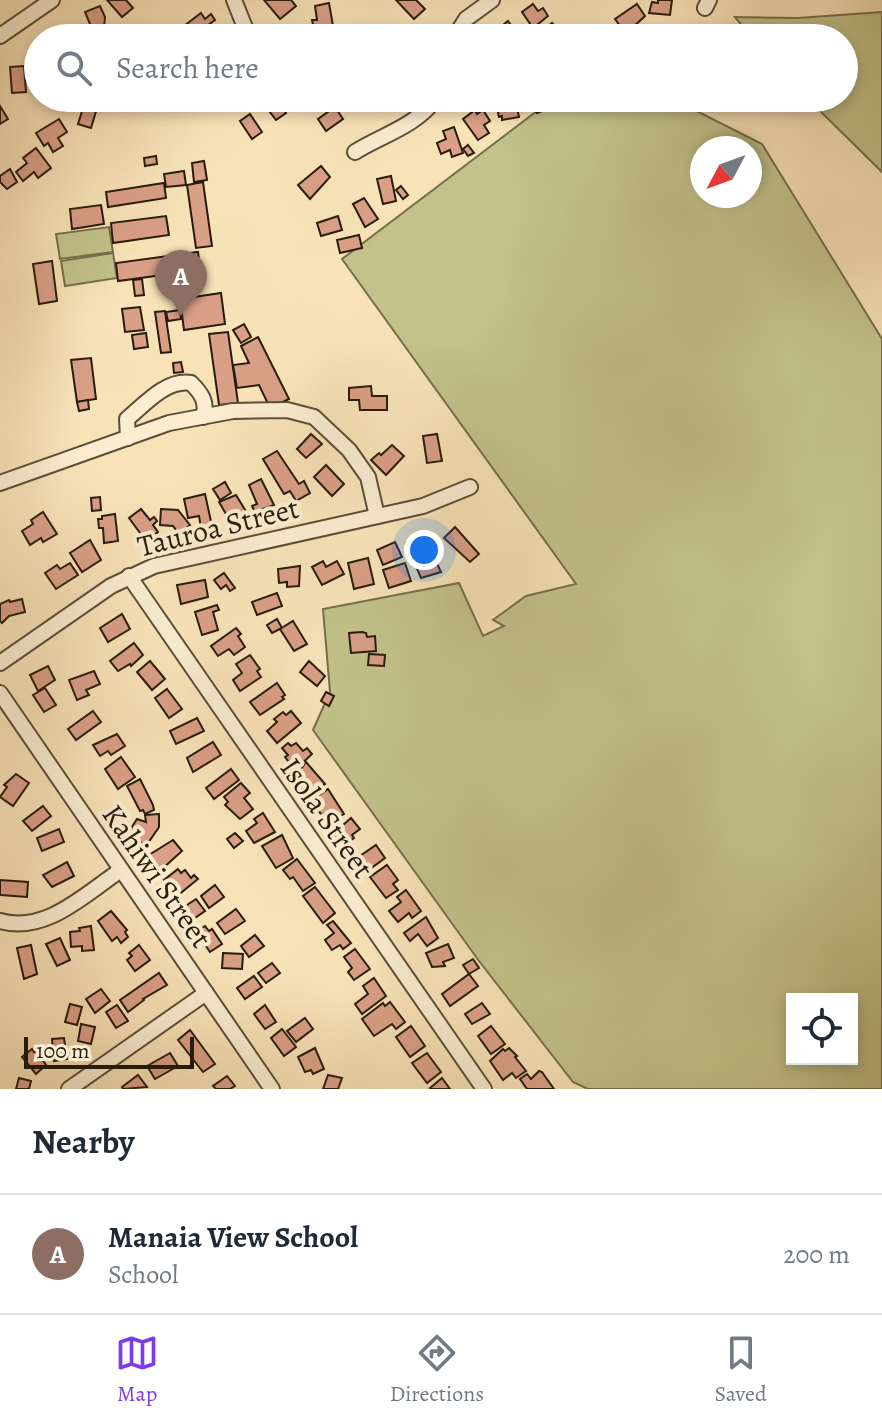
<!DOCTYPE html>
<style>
body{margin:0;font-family:Alegreya,serif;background:#f6f6f7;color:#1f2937}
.controls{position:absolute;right:24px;bottom:24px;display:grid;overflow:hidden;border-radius:0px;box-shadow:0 4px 12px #0003}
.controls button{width:72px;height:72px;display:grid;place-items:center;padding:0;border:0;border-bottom:2px solid #e0e1e3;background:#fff;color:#1f2937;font:40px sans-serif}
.compass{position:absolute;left:690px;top:136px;width:72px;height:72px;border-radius:50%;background:#fff;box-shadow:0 4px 12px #0003;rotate:229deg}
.scale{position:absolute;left:24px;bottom:20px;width:170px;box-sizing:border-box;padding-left:8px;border:4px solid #281c0b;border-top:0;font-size:22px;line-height:28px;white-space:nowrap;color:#281c0b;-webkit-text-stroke:6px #faedd1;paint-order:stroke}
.you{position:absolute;left:424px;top:550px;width:28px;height:28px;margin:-20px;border:6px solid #fff;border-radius:50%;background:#1a73e8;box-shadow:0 0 0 12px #1a73e833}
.badge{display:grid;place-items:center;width:52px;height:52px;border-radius:50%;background:#7c3aed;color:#fff;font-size:26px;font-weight:700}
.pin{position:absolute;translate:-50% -66px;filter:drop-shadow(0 2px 4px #0008)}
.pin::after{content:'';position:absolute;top:42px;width:28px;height:24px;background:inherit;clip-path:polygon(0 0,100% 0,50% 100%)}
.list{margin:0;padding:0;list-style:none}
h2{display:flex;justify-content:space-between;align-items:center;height:104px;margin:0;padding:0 32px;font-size:34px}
h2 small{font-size:26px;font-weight:400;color:#747a83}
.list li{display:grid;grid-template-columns:52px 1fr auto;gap:24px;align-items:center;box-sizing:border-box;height:120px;padding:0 32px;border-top:2px solid #e0e1e3}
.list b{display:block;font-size:30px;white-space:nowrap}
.list p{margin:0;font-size:26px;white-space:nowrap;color:#747a83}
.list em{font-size:26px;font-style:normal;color:#747a83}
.icon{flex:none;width:44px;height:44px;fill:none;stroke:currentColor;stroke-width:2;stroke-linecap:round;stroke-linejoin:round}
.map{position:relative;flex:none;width:882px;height:1089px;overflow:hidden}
.search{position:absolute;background:#fff;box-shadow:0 4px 12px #0003;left:24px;right:24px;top:24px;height:88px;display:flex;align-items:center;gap:20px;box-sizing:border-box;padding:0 28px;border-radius:44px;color:#747a83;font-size:30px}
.sheet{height:224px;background:#fff}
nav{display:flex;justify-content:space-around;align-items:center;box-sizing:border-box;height:112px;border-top:2px solid #e0e1e3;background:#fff;font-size:22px;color:#747a83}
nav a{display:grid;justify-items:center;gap:4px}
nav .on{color:#7c3aed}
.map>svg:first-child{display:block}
</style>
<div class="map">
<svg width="882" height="1089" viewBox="0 0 882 1089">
<rect width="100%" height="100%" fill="#f8e3b8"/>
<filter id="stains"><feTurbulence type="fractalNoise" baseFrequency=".0025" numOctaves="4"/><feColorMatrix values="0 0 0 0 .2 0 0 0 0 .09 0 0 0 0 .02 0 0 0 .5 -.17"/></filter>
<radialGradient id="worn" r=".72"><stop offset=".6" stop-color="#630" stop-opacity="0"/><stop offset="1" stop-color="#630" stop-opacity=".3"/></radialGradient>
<g fill="#c3c28b" stroke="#766f4b" stroke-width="2" fill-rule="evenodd">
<polygon points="882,12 882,172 807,98 844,98 844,38 752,38 735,17 798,18"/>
<path d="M554 98H671L762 144 882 339V1089H588L573 1082 479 961 313 730 330 692 323 609 459 583 483 636 504 626 493 620 526 596 576 584 342 259ZM702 148H750V196H702ZM792 999H852V1059H792Z"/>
<polygon points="109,227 113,252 60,259 56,234"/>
<polygon points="113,253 117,278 65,286 61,261"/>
</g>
<g fill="#da9f87" stroke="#281c0b" stroke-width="2">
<polygon points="107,0 126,0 133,8 122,17"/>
<polygon points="264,0 291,0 296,6 280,19"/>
<polygon points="396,0 416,0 425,9 414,19"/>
<polygon points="658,0 672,0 670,15 649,13 652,2 658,3"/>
<polygon points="329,3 333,26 314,29 312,20 317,20 315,6"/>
<polygon points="533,4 538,11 543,8 548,16 533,28 522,12"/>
<polygon points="637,4 645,16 632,28 631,26 624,31 615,19"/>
<polygon points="100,6 105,17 103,36 90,36 90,24 85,12"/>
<polygon points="201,13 205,19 211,14 215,20 192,37 184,26"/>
<polygon points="508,21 519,36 517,38 501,38 503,36 498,29"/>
<polygon points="552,23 562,34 557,38 538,38 537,36"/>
<polygon points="608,28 615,38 593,38"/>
<polygon points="38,56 38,79 27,65"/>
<polygon points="24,66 26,92 12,93 10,67"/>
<polygon points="81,98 95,98 97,108 91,128 78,124 83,108"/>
<polygon points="221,98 245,98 228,109"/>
<polygon points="270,98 275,98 286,113 276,120 263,103"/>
<polygon points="495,98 515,98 519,117 502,120 502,116 499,117"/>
<polygon points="528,98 556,98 557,100 543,106 545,110 537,113"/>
<polygon points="0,106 8,119 0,124"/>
<polygon points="335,107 343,119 326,131 318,119"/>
<polygon points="475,110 477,114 483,110 490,121 484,125 489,133 478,140 463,119"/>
<polygon points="250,114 262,132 252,139 240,121"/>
<polygon points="59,119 67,132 58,138 63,146 53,152 48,143 44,146 36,133"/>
<polygon points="454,127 463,153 452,157 450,150 441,154 437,143 446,139 443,131"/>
<polygon points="468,145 474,153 468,156 463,149"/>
<polygon points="36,148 51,168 38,178 34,172 23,181 16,172 27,163 23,158"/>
<polygon points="156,156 157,164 145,166 144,158"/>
<polygon points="204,161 207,180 194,182 192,163"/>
<polygon points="321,166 330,177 310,199 298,185"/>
<polygon points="10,169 17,182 7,189 0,182 0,176"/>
<polygon points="184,171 186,185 166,187 164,174"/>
<polygon points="391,176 396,201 383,204 377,179"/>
<polygon points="203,182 212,246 196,248 187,185"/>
<polygon points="164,183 166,198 108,207 106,192"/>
<polygon points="401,186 408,195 403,199 396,190"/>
<polygon points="364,198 378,219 365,227 353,204"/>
<polygon points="101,205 104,224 72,229 70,209"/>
<polygon points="166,216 169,235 113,243 111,223"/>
<polygon points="338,216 342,230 321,236 317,223"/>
<polygon points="359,235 362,248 340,253 337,240"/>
<polygon points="198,252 200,270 118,281 116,263"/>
<polygon points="52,261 57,301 39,304 33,264"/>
<polygon points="182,273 184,292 176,294 173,274"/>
<polygon points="142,279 144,295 135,296 133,280"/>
<polygon points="221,293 225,324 184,330 180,299"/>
<polygon points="140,307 144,330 125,332 122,309"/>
<polygon points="180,310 181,319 168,321 166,312"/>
<polygon points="165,311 171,352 161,353 155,312"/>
<polygon points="244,324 251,337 241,343 233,330"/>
<polygon points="228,332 238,403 219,405 209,334"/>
<polygon points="146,333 148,347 134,349 132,335"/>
<polygon points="258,337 289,399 270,408 259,385 237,388 233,365 249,363 241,346"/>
<polygon points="91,358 96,399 77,402 71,360"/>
<polygon points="181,362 183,372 174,373 173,363"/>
<polygon points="371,386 372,396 387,396 387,410 360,410 359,400 349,400 349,388"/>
<polygon points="88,400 89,409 79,411 77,402"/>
<polygon points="311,434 322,444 306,458 297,449"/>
<polygon points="437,434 442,461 427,463 423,436"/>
<polygon points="392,445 404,456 386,475 371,460 379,453 381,455"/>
<polygon points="277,451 299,484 304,481 310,493 296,501 290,491 284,494 263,459"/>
<polygon points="326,465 344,484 332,496 314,477"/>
<polygon points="261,479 274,505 255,512 252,506 257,504 249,485"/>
<polygon points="225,482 231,493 220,500 213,489"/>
<polygon points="205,494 212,526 201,528 199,516 188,518 184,499"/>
<polygon points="236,495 247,513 235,521 229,512 226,514 219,502"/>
<polygon points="100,497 101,510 92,511 91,498"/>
<polygon points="141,509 150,520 154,517 157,521 153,525 158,532 146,541 129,518"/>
<polygon points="161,509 178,510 190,525 179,534 173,526 160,525"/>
<polygon points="43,512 57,534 43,542 41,538 30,545 22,531 33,524 31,520"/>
<polygon points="115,514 118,541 104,543 103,528 99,528 98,519 102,519 102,516"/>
<polygon points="455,527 479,554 470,562 444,538"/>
<polygon points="425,535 432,550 413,558 406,543"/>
<polygon points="90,540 101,560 82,572 70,553"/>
<polygon points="395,542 402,557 383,565 377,550"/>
<polygon points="434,557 441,572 421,578 415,564"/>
<polygon points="368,558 374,584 354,589 348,563"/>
<polygon points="323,561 326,567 337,561 344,574 322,585 312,567"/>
<polygon points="70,563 78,575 56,589 45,573 57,565 60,569"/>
<polygon points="405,563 411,581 389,588 383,570"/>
<polygon points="300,566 299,586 287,587 287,582 279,583 278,569"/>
<polygon points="224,573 235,588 230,591 226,585 221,589 214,580"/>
<polygon points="205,580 208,597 181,604 177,585"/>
<polygon points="277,593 282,606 257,615 252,602"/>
<polygon points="22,599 25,612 9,616 2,623 0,621 0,604 9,600 10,602"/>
<polygon points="217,605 219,610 213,612 218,630 202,635 195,612"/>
<polygon points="122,614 130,629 108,642 100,628"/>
<polygon points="277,619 282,628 272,633 267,625"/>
<polygon points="293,621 307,644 294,651 280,629"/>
<polygon points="236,628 241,634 238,636 245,647 234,655 229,649 218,656 211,646"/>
<polygon points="362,632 366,633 367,637 375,636 376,651 351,653 349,633"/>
<polygon points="134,643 143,655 131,666 130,664 118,671 110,661"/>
<polygon points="369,654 385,655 384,666 368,665"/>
<polygon points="250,655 260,669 257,671 261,677 240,691 233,680 242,673 236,664"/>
<polygon points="150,661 165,679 152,690 137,672"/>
<polygon points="309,661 325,676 317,686 300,672"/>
<polygon points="48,666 55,680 38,691 30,675"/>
<polygon points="94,671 100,684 86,690 89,695 77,700 69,680"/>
<polygon points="277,683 285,695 282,697 284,699 260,715 250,702"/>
<polygon points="45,688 56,705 44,712 33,695"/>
<polygon points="167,689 182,709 169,718 155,698"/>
<polygon points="326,692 334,696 329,706 321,701"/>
<polygon points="93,711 101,722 76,740 68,729"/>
<polygon points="291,711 301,723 277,743 267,731 277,722 274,719 283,712 286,715"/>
<polygon points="197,718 204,731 176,744 170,731"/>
<polygon points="117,734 125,746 111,755 108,751 100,756 93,745"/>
<polygon points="213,742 221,755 193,772 187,758"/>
<polygon points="288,743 291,746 296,743 303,751 307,748 312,754 295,770 285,757 288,755 282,748"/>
<polygon points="121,757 135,777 118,789 105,769"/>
<polygon points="306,762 325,784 313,794 295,777"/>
<polygon points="231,769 239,780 214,799 206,788"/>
<polygon points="16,774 29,783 13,806 0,797 7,787 4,785"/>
<polygon points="140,779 153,805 154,810 145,814 143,810 140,811 127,786"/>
<polygon points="241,783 250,793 244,798 253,809 240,819 225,805 228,802 224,797"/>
<polygon points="328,789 344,814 327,824 312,800"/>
<polygon points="43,806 51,816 32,831 23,821"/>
<polygon points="263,813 275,832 254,843 246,831 257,823 254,819"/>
<polygon points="159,814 159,827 146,846 128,833 137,819 146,822 145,815"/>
<polygon points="351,818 360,829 352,835 354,838 343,846 333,834"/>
<polygon points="59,829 64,842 42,851 37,838"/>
<polygon points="235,833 243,841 234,848 227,839"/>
<polygon points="282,835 293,858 276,868 262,846"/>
<polygon points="173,840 182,851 161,870 149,855"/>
<polygon points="376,845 385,858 366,872 357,858"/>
<polygon points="297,859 315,883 303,891 293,877 290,879 283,870"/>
<polygon points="67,862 74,876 52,887 43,875"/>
<polygon points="387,865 398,880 393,884 398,890 386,898 370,877"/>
<polygon points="178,869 181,873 185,870 191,878 194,875 198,879 177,896 164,880"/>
<polygon points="0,880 28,882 27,897 0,895"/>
<polygon points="215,885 224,897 209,908 201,896"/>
<polygon points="315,887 335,913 323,923 303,896"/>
<polygon points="406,890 421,911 412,918 409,913 398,922 389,911 401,902 397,897"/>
<polygon points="196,899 205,911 189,922 181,909"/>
<polygon points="236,909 245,921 225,934 217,923"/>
<polygon points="111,911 127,930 125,932 128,937 121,943 117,937 112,941 98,921"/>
<polygon points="426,917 438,938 427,946 418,934 410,941 404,933"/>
<polygon points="333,921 351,943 343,949 340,945 332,950 325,940 334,933 327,925"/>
<polygon points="91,926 94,950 82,951 82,946 71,947 70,932 80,931 79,928"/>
<polygon points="205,926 209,931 212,929 222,944 210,952 196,932"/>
<polygon points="255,935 264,946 249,957 241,946"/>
<polygon points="60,938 70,960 57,966 46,944"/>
<polygon points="448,944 454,958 443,962 445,966 432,967 426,953"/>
<polygon points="31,945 37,974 24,979 17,948"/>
<polygon points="139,945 150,960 135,971 127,960 132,956 129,953"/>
<polygon points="355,949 370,969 354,980 348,972 352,968 344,957"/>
<polygon points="223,953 243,954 242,969 222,968"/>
<polygon points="473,959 479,968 469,974 463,965"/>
<polygon points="272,963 280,973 266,983 258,973"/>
<polygon points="159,973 167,985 143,999 144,1000 128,1012 120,1000"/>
<polygon points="469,974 478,986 450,1006 442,994"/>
<polygon points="254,976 262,987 245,999 237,988"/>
<polygon points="374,978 386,996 362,1014 355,1004 368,994 363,986"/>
<polygon points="101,989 110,1001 95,1013 86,999"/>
<polygon points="390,1002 405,1022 396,1029 392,1024 374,1036 362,1019 383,1003 385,1006"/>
<polygon points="482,1003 490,1014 472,1024 465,1014"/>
<polygon points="70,1004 82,1007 77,1025 65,1022"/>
<polygon points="117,1005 128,1021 116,1028 106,1012"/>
<polygon points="265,1005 276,1022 265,1029 254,1014"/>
<polygon points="305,1018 313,1029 296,1042 287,1031"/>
<polygon points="81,1024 95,1027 91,1044 78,1041"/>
<polygon points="411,1026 425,1046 410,1057 396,1037"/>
<polygon points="491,1026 505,1044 491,1054 478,1036"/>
<polygon points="282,1029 296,1047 284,1056 271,1038"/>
<polygon points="190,1030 215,1064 203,1072 178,1040"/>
<polygon points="64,1038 67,1059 54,1061 52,1039"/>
<polygon points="315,1048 324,1069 313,1074 311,1070 305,1072 298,1057"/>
<polygon points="509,1048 517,1056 515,1057 526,1071 516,1078 512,1073 503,1080 490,1061 503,1049 505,1051"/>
<polygon points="32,1049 34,1052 36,1050 46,1065 36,1074 22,1057"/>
<polygon points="170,1053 178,1066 155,1079 147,1066"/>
<polygon points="427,1053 441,1072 427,1083 412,1063"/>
<polygon points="539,1071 542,1072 554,1089 527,1089 520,1079 527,1074 531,1079"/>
<polygon points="138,1075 147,1087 123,1089 122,1087"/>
<polygon points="328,1075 342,1078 338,1089 323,1089"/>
<polygon points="227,1076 235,1086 230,1089 216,1089 213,1086"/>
<polygon points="19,1078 31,1081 29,1089 16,1089"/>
<polygon points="442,1078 450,1089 431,1089 430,1088"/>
</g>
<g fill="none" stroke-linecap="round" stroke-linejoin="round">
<g stroke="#5c4e36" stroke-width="18">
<g id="minor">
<polyline points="234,0 246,30"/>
<polyline points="705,8 709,0"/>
<polyline points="0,36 52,0"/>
<polyline points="454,38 466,19 492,0"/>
<path d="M355 152C382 135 417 126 436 98"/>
<path d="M128 438 127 419C145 404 166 379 191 383 201 393 208 402 203 417"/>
<polyline points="0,483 169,423 233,411 287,410 314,417 349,450 368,477 377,516"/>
<polyline points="129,576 484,1089"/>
<polyline points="0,663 111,586 154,566 423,506 470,487"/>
<polyline points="0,693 272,1089"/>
<path d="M0 921C46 934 85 894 121 870"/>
<polyline points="69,1089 206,993"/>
</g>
</g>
<use href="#minor" stroke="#faedd1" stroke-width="14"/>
</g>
<g text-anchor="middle" stroke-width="8" stroke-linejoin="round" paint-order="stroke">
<g font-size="30" fill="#281c0b" stroke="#faedd1">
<text transform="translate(218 527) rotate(-14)" y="10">Tauroa Street</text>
<text transform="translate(327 818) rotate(55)" y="10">Isola Street</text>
<text transform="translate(157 876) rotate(55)" y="10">Kahiwi Street</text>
</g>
</g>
<rect width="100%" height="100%" filter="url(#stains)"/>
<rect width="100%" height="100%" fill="url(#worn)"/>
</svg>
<div class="controls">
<button><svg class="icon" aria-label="locate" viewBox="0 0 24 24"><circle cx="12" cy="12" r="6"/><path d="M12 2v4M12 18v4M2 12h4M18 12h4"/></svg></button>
</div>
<svg class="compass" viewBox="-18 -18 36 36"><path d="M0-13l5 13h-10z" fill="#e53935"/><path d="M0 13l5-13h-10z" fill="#747a83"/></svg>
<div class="scale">100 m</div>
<div class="you"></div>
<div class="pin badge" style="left:181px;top:316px;background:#8d6e63">A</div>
<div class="search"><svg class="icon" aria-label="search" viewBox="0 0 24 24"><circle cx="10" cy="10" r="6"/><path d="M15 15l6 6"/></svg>Search here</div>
</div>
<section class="sheet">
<h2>Nearby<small></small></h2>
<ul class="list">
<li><span class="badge" style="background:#8d6e63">A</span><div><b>Manaia View School</b><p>School</p></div><em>200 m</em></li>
</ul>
</section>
<nav>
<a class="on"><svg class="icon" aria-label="map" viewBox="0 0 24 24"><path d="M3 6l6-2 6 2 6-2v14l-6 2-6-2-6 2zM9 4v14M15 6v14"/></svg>Map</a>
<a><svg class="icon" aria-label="directions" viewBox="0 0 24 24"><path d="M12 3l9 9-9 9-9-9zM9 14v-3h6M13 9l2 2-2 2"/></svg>Directions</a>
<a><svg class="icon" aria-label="saved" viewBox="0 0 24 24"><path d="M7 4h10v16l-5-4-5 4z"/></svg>Saved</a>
</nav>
